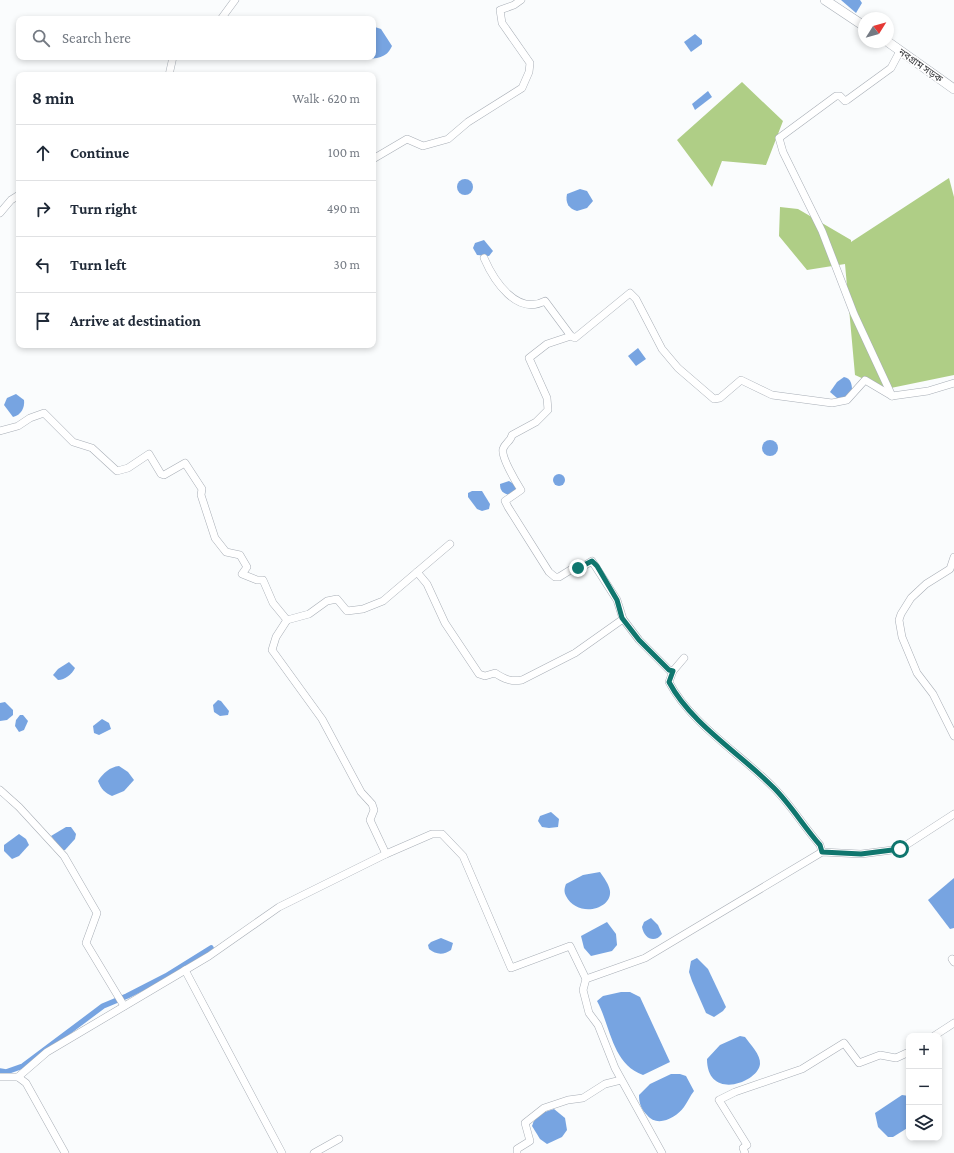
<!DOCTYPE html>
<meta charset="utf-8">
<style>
body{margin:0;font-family:"Crimson Pro","Noto Sans Bengali",serif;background:#f2f2f3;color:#1f2937}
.controls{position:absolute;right:12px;bottom:12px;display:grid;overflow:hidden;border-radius:8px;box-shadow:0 2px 6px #0003}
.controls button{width:36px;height:36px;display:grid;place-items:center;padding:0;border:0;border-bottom:1px solid #e0e1e3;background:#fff;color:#1f2937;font:20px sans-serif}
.compass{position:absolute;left:858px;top:12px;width:36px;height:36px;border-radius:50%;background:#fff;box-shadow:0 2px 6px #0003;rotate:53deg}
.stop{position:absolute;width:12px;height:12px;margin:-9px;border:3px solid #0f766e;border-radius:50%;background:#fff}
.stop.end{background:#0f766e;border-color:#fff;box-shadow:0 1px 4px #0008}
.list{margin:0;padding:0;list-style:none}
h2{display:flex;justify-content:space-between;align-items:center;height:52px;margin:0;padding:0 16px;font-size:17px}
h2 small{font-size:13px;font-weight:400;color:#747a83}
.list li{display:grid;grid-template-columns:26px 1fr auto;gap:12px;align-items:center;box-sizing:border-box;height:56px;padding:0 16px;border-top:1px solid #e0e1e3}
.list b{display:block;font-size:15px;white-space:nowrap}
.list em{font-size:13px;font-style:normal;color:#747a83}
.icon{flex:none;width:22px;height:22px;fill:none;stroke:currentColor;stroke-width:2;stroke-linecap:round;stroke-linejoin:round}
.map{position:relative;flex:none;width:954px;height:1153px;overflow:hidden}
.search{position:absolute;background:#fff;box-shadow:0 2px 6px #0003;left:16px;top:16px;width:360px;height:44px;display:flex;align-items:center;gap:10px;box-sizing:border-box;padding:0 14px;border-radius:8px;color:#747a83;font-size:15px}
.panel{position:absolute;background:#fff;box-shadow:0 2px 6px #0003;left:16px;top:72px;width:360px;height:276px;border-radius:8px}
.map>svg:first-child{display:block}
</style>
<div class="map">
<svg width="954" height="1153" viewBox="0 0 954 1153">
<rect width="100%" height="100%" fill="#fafcfd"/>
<g fill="#afce86">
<polygon points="742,82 783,121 766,165 722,161 712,187 677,140"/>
<polygon points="949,178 954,197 954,375 886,389 855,375 845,264 807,270 779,236 780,207 798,209 851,240 851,242"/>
</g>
<g fill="#77a4e1">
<polygon points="841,0 860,0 862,3 856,13"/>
<path d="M375 27 381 29 392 46C386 59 377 58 364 59L363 57H373V29Z"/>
<polygon points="695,34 702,40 702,44 691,52 684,42"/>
<polygon points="708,91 712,97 695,110 692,104"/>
<circle cx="465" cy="187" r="8"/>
<path d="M580 189 587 191 593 201 587 208 577 211C569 209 565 203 567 194Z"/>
<polygon points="484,240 493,251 489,256 477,255 473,248 475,243"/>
<polygon points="638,348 646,359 636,366 628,356"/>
<path d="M844 377C851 378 852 385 852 390L842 400 837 398 830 392 837 382Z"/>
<path d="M16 394 24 400C25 408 21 415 13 417L4 405 7 398Z"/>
<circle cx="770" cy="448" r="8"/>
<circle cx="559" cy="480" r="6"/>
<path d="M509 481 517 486 516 490 509 495C503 493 500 491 500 484Z"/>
<polygon points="472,491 482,491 490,504 489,509 482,511 477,509 468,497 468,493"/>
<path d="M69 662 75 668C72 674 65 680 58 680L53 675 58 669Z"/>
<polygon points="218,700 221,701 229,711 228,715 220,716 214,712 213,705"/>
<polygon points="5,702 13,710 13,715 7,720 0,721 0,703"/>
<polygon points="20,715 23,715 28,721 24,730 19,732 15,726 16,720"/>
<polygon points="102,719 109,723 111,729 99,735 94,733 93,726"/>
<path d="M119 766 128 772 134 780 124 791 112 796C105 793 101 789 98 781 103 773 110 767 119 766Z"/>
<polygon points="551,812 559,819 558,827 549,828 542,827 538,821 540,816"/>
<polygon points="66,827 71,827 76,834 75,839 65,850 62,850 51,836"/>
<polygon points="19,834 26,839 29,845 19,856 12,859 4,851 4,845"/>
<path d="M600 872C604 878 609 884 610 891 612 910 577 918 566 896 564 892 564 889 566 884L583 875Z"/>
<polygon points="954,878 954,928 950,929 928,900"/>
<path d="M651 918 658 925 662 934C654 944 644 938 642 927L644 922Z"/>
<polygon points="607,922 616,934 617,945 612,951 591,956 584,948 581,936"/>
<path d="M441 938 453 943 451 950C444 955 436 955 429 949L428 945 431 942Z"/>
<polygon points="697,958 708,969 726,1007 723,1011 714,1017 706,1013 692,981 689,972 691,961"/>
<path d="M621 992H630L640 997 670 1062 643 1075C612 1064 611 1027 597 1001L603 996Z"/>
<path d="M740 1036 745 1037C750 1044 761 1055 760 1064 758 1083 707 1101 707 1059L720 1045Z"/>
<path d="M671 1074H680L686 1076 694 1091C690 1096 688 1101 684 1107 676 1118 657 1128 647 1115 641 1109 639 1103 639 1095L650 1084Z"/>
<polygon points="902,1095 909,1096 909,1127 893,1137 888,1137 878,1127 875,1113"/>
<path d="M554 1109 565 1118 567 1130 562 1137 547 1144 540 1139 532 1126C535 1115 543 1112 554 1109Z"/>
</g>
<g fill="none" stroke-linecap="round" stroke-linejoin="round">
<polyline stroke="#77a4e1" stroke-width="5.5" points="0,1071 6,1072 23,1066 103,1006 127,996 166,976 211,948"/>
<g stroke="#a8aeb6" stroke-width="8">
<g id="minor">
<polyline points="221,19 235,0"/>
<polyline points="169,75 173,57"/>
<polyline points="373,159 407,139 423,146 448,139 468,122 522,88 529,72 530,63 502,23 500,10 514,5 521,0"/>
<polyline points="0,213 11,200 19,195"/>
<path d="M484 258C494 281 517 316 545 301L571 336 575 338 630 293 636 299 662 349 678 368 714 399 720 398 741 380 772 395 832 403 847 400 865 380 892 396 928 391 954 383"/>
<path d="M571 336 547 344 529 358 547 398 548 410 536 422 512 435C511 441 505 443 503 449 501 457 516 482 521 490L505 501 508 507 549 572 555 577H559L572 569 582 567 592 561 617 600 623 619 639 640 669 670 673 671 684 658"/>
<polyline points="892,396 854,314 822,231 783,152 779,138 836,96 840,96 845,101 847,100 891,68 900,51"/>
<polyline points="0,431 18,426 30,418 44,413 73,442 92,448 117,471 128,468 149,454 161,474 164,475 185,463 202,489 201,495 215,538 226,552 240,555 247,567 242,574 257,580 263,580 273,603 287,620 309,614 327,601 337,599 347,611 363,609 383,601 450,544"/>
<polyline points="954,557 950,569 926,584 911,598 901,614 899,620 902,637 917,673 933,694 954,736"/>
<path d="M417 572 427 584 445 623 479 674 485 676 495 673C504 679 511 682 522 680L575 653 623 619"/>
<polyline points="287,620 276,637 272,650 322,719 361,792 372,804 374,810 370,820 386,854"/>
<path d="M673 671 669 682C691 724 741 754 774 788 791 805 804 827 820 845L822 852"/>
<polyline points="0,790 19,807 64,856 97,913 86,943 124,1006"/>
<polyline points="952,959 954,962"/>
<polyline points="185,970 282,1153"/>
<polyline points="586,979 583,990 589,1013 598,1025 615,1068 662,1153"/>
<polyline points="934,1036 954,1023"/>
<polyline points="0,1077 18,1077 47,1052 209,956 279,907 386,854 432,834 442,834 463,856 511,968 570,946 586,979 645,958 822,852 861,854 900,849 954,814"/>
<polyline points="18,1077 26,1083 65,1153"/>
<polyline points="314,1153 339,1139"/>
<polyline points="517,1153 517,1149 530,1141 525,1123 544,1108 568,1100 583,1098 605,1084 621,1080"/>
<polyline points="745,1153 743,1148 747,1145 719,1100 735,1092 802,1069 844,1043 859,1063 880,1055 896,1058 909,1052"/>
</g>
</g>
<g stroke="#a8aeb6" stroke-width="10">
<g id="major">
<polyline points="825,0 864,26"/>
<polyline points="888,42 954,89"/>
</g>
</g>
<use href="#minor" stroke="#fff" stroke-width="7"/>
<use href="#major" stroke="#fff" stroke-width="9"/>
</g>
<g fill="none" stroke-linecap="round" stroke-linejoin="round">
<path stroke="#0f766e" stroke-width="5" d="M578 568 592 561 597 566 617 600 622 618 639 640 669 670 673 671 669 682C691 724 741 754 774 788 791 805 804 827 820 845L822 852 861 854 900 849"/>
</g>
<g text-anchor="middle" stroke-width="3" stroke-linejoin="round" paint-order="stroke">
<g font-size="10" fill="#383a3d" stroke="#fff">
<text transform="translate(921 65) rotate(35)" y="4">নবগ্রাম সড়ক</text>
</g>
</g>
</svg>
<div class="controls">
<button>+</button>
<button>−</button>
<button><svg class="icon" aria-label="layers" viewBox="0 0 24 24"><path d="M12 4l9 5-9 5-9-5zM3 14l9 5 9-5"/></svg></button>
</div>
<svg class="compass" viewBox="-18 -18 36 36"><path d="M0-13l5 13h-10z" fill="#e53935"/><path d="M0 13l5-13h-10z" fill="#747a83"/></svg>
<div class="stop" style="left:900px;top:849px"></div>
<div class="stop end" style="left:578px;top:568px"></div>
<div class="search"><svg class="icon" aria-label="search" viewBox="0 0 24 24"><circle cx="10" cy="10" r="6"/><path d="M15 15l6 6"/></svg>Search here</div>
<section class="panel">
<h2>8 min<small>Walk · 620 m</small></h2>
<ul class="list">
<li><svg class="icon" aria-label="ahead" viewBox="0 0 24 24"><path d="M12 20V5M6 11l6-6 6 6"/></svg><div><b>Continue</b></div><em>100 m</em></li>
<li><svg class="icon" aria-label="right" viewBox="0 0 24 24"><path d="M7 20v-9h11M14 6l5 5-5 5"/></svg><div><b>Turn right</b></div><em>490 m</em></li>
<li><svg class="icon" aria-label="left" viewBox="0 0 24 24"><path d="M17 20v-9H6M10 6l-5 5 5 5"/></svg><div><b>Turn left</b></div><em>30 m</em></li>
<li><svg class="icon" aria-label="arrive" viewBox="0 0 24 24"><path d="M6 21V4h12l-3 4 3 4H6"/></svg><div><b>Arrive at destination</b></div></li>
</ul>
</section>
</div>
